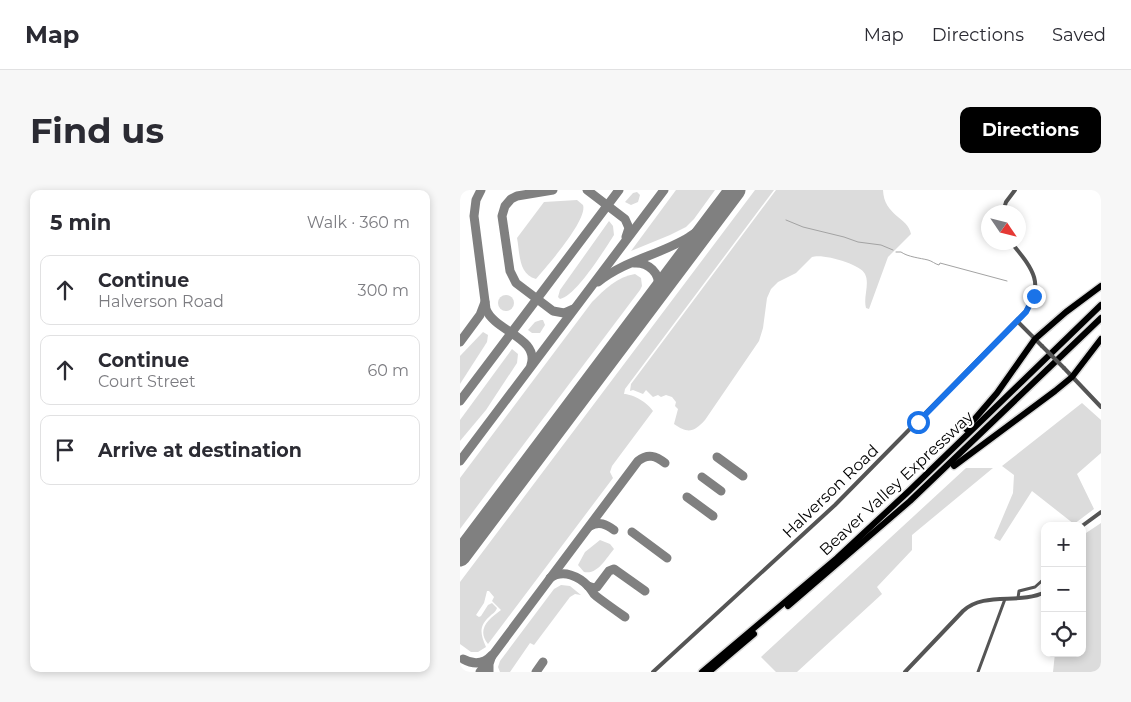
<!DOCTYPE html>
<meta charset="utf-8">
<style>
body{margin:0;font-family:Montserrat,sans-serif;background:#f7f7f7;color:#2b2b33}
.controls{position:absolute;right:15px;bottom:15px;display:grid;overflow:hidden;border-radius:10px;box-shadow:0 2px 8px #0003}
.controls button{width:45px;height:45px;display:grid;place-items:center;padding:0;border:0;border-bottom:1px solid #e1e1e2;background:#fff;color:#2b2b33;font:25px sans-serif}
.compass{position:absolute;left:521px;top:15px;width:45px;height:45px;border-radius:50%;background:#fff;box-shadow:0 2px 8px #0003;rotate:125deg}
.stop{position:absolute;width:15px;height:15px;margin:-11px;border:4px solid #1a73e8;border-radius:50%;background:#fff}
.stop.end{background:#1a73e8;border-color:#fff;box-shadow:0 1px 5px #0008}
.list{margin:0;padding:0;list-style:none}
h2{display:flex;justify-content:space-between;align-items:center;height:65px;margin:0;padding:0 20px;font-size:21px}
h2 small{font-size:16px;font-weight:400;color:#7c7c81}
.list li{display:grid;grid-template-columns:32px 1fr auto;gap:15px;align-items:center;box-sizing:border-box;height:70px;margin:0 10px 10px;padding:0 10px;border:1px solid #e1e1e2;border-radius:10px}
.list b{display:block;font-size:19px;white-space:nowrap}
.list p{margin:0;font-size:16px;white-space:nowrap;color:#7c7c81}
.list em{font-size:16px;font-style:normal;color:#7c7c81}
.icon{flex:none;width:28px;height:28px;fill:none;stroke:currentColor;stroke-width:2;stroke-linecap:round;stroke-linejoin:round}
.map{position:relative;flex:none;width:641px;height:482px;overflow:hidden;border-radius:10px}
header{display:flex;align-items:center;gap:30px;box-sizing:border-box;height:70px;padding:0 25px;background:#fff;border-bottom:1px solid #e1e1e2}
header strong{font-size:24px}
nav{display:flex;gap:28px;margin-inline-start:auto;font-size:18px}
.intro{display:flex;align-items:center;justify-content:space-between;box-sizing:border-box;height:120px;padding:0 30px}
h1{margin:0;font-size:35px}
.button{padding:12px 22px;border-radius:10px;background:#000;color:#fff;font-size:18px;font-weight:700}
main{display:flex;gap:30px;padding:0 30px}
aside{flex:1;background:#fff;border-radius:10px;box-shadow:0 2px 8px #0003}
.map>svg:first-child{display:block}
</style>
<header>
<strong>Map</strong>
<nav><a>Map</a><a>Directions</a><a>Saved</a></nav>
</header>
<div class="intro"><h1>Find us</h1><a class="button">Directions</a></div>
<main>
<aside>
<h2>5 min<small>Walk · 360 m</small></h2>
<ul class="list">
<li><svg class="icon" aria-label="ahead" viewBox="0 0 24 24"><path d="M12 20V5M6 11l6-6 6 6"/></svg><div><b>Continue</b><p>Halverson Road</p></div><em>300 m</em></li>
<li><svg class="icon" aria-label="ahead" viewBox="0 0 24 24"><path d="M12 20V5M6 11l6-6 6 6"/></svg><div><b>Continue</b><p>Court Street</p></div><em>60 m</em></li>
<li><svg class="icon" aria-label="arrive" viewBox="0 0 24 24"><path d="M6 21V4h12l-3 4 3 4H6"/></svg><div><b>Arrive at destination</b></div></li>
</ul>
</aside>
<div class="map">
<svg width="641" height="482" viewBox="0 0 641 482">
<rect width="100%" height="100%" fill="#fff"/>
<g fill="#dcdcdc">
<polygon points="216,0 255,0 234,29 226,37 210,45 171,61"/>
<path d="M295 0H314L165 199 164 204C173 204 188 213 193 221L152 276 150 282 153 288 28 454C16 439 29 429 41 420L32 411 34 407 29 401H27L24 413 16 425 19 427 21 426 28 415 32 413 37 418C35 423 33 423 29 427 18 437 21 445 26 457L18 462H11L0 454V392Z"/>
<path d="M316 0H423C424 26 448 27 451 44L428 67 409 119 406 118C403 107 410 94 405 84 401 74 362 63 352 67L336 83 318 92 311 99 307 108 303 138 299 151 245 230C234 242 228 244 214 234L218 219 215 216 216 212 212 207 206 205 201 207 198 205 193 207 186 200 183 204 173 200 170 201 171 194Z"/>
<polygon points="177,2 180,5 178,12 171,15 165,12 173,3"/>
<path d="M117 10 123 15C128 30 87 76 76 89 58 84 60 63 57 48L84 12Z"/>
<path d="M149 31 153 36 154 45C145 59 116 106 100 109L98 107 100 100Z"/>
<path d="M175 84 181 88 182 96 180 100 0 339V288L132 112C145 99 157 87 175 84Z"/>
<circle cx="46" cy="113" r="8"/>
<polygon points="81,130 83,130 85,135 80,143 72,143 68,140 75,132"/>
<polygon points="23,142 28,145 27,152 0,194 0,166"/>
<polygon points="52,159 58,164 57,173 26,220 0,251 0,230"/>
<polygon points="622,213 641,230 641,263 617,284 634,319 614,334 572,301 540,351 534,348 553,303 554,285 542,276"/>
<polygon points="506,278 533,278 452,345 452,360 417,397 422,404 337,482 316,482 301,467"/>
<polygon points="641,333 641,482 593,482 595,463 622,463 622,351 626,343"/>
<path d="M140 350 150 354 154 359C146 368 138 385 124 382L118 375 125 362Z"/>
<polygon points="101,395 110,396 121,405 115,404 110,407 74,455 70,453 50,482 40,482 38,477 40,471 94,399"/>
</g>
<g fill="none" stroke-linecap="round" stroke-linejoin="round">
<g stroke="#a3a3a3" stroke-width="1">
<polyline points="326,30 343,37 384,47 398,52 421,55 433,60"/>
<path d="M436 62H441C448 67 460 68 468 70 472 71 475 74 479 75L480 73 547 91"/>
</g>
<g stroke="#808080" stroke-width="9">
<path d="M21 0 16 10 14 26 26 119C34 141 80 148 71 175"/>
<polyline points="93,0 57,6 51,9 45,16 42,26 50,81 56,93 93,121 104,123 113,119"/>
<polyline points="127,0 165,29 169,38 166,47"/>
<polyline points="274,1 275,0"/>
<path d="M174 73C188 72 201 83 198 98 196 105 192 110 188 116"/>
<path d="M138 92C165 70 200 65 229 47 244 39 254 26 265 13"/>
<polyline points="0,152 20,125 25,112"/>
<polyline points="0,211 159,0"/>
<polyline points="257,267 283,286"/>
<polyline points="0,271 204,0"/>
<polyline points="242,287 261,301"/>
<polyline points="227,307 253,326"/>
<path d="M130 336C139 331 146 334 154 340"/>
<polyline points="172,342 207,368"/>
<path d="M90 388C103 379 119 386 129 397 132 400 132 403 136 406 145 413 155 420 165 427"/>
<polyline points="128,396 134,398 137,397 149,381 154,379 185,401"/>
<path d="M3 469C14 475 24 474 32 465L29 474V482"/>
<path d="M20 482 178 271C188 263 196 266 205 273"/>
<polyline points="76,482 83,472"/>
</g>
<polyline stroke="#808080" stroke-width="21" points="0,366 275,0"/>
<g stroke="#dbdbdb" stroke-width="9">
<g id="motorway">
<polyline points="506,239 537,203 575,149 606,122 641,96"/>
<polyline points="494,276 595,201 612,187 641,149"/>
<polyline points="328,416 450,311 641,128"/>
<polyline points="242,482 377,368 449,301 641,115"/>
<polyline points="249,482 294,444"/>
</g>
</g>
<g stroke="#555" stroke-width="3">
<polyline points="558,408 559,401 575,397 585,388"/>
<polyline points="518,482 545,409"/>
</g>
<g stroke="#555" stroke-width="4">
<polyline points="543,22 546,12 555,0"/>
<polyline points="557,131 582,156"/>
<polyline points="604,178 641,217"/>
<polyline points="622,336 641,322"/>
<path d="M193 482 375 315 565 122C587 93 570 76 551 52"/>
<path d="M445 482 503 421C524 401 560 415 585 402"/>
</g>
<use href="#motorway" stroke="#000" stroke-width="6"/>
<polyline stroke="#555" stroke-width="4" points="582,156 604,178"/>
</g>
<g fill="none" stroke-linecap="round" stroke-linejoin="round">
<polyline stroke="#1a73e8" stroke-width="6" points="458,232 566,122 574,106"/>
</g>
<g text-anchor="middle" stroke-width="4" stroke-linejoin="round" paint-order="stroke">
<g font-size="16" fill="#000" stroke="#fff">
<text transform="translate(436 293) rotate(-43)" y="6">Beaver Valley Expressway</text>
<text transform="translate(370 301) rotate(-44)" y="6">Halverson Road</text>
</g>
</g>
</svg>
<div class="controls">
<button>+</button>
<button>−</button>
<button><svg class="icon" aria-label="locate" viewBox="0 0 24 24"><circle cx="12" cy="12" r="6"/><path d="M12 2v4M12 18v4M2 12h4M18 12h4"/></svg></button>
</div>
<svg class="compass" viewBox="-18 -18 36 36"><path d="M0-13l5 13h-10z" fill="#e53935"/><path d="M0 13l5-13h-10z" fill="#7c7c81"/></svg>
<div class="stop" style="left:458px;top:232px"></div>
<div class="stop end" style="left:574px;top:106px"></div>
</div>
</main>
